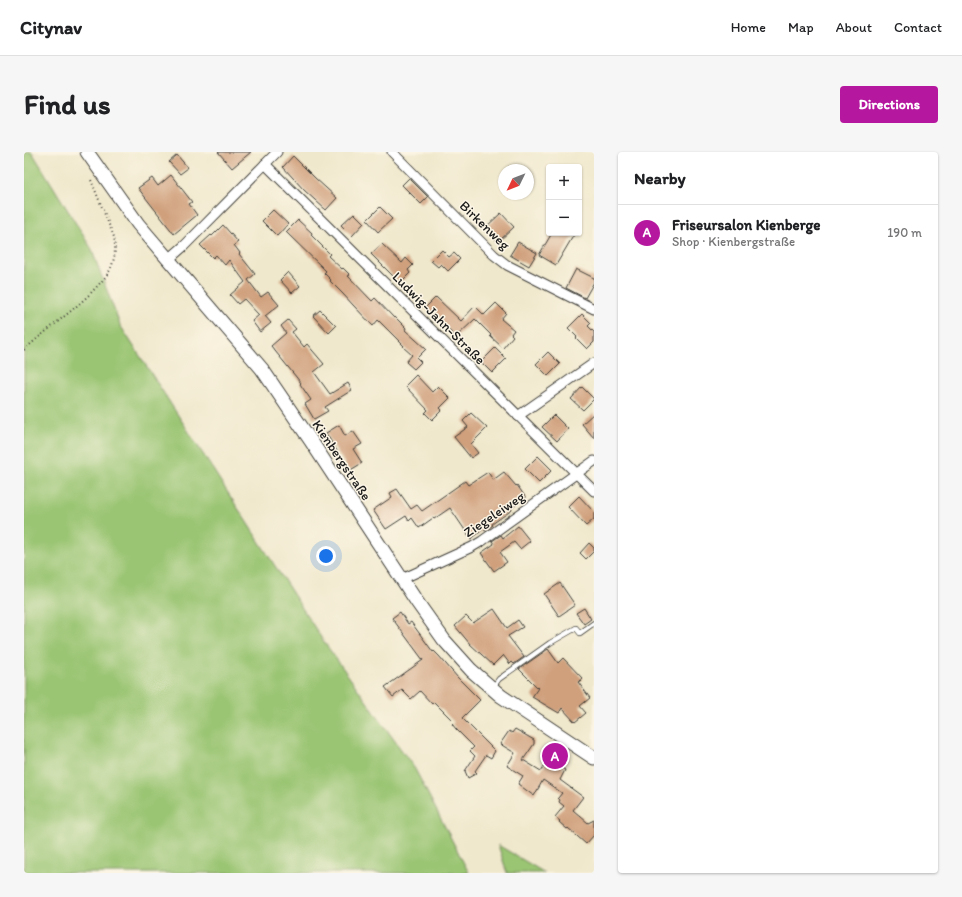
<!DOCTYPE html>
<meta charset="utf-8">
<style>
body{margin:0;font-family:Itim,sans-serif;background:#f6f6f6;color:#202124}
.controls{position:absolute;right:12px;top:12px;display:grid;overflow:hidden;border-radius:4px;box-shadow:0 1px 3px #0004}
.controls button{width:36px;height:36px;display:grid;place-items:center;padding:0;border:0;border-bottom:1px solid #e0e0e0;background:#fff;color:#202124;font:20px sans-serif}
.compass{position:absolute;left:474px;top:12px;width:36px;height:36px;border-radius:50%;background:#fff;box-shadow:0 1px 3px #0004;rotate:227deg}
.you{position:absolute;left:302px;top:404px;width:14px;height:14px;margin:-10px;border:3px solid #fff;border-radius:50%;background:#1a73e8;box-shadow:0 0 0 6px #1a73e833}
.badge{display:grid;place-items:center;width:26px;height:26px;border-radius:50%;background:#b5179e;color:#fff;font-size:13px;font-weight:700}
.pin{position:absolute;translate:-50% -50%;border:2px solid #fff;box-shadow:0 1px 4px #0006}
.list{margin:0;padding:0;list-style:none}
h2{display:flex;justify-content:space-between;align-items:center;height:52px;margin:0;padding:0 16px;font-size:17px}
h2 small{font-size:13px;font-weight:400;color:#757577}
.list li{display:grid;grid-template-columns:26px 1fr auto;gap:12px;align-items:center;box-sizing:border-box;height:56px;padding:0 16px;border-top:1px solid #e0e0e0}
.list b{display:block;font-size:15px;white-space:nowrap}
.list p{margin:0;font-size:13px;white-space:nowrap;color:#757577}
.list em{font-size:13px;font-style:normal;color:#757577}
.map{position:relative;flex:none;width:570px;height:721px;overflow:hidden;border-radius:4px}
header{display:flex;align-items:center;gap:24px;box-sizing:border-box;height:56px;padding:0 20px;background:#fff;border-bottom:1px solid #e0e0e0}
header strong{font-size:19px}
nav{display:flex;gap:22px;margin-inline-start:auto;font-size:14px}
.intro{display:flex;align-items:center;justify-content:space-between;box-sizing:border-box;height:96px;padding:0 24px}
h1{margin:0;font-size:28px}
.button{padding:10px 18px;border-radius:4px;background:#b5179e;color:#fff;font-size:14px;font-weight:700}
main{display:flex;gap:24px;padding:0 24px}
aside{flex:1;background:#fff;border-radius:4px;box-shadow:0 1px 3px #0004}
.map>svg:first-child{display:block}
</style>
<header>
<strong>Citynav</strong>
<nav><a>Home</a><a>Map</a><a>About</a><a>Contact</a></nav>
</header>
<div class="intro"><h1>Find us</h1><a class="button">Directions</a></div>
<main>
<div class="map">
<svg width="570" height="721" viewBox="0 0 570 721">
<rect width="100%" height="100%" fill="#fcf5e5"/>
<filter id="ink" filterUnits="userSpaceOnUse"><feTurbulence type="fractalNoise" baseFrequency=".025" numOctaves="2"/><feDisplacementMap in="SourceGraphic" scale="8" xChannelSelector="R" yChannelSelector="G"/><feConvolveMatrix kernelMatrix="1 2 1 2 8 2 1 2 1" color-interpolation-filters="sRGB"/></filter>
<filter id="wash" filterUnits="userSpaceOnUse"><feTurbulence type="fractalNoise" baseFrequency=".012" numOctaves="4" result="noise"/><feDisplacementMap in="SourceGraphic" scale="16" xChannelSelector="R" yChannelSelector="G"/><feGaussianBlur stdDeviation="0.9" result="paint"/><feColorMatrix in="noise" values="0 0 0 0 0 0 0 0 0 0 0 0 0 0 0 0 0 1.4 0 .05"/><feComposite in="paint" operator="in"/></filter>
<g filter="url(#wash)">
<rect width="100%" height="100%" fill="#f0e8cc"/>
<g fill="#9ac572" stroke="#5b7047">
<polygon points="0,0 8,0 67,96 96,173 298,487 391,617 445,721 0,721"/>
<polygon points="474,693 521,721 483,721"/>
</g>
<g id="blocks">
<g fill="#d0a07d">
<polygon points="194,0 227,0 208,16"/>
<polygon points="153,3 164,16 156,22 145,10"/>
<polygon points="269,4 291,26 313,46 302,58 280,38 259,15"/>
<polygon points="147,23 168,50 165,52 173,63 150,82 114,36 128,26 134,34"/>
<polygon points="385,26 404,45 397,52 378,33"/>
<polygon points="356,55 368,67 354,80 343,68"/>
<polygon points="249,58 264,72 253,84 238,69"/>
<polygon points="330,61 340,71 328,84 317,73"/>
<polygon points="477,61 490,75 474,90 461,76"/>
<polygon points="274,68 288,81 287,83 306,102 304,104 318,117 319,116 326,123 324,124 348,149 351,146 370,166 371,165 382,176 381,178 402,197 393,206 397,210 390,217 382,210 388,203 379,195 380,194 354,168 349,174 329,153 319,142 306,129 307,128 300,121 302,119 262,80"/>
<polygon points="199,73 214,90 210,93 216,101 215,102 231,122 224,128 237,145 244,140 255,153 241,164 247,171 236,180 228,169 235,163 220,147 214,152 206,143 221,130 205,108 201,113 192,103 189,106 176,93 187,83 188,84"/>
<polygon points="528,81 551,81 532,113 515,103"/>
<polygon points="494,90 513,101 505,114 486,103"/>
<polygon points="358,92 378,111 382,106 389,113 384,118 386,121 376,131 347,102"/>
<polygon points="418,98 425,105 430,101 436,107 424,119 417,112 414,115 407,109"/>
<polygon points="552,117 570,126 570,130 561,146 542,136"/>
<polygon points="264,120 276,134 268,141 256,128"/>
<polygon points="412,145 437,169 451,154 460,163 472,151 482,161 477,167 490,178 487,182 489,184 479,196 466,184 467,183 451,167 432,185 401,156"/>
<polygon points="296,158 312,174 305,181 289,164"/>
<polygon points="558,162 567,171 564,174 570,180 570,190 563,197 552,186 553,185 544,176"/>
<polygon points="264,168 272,177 268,180 280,195 283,192 300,212 290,220 306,242 324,231 328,238 301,255 304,259 290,267 281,252 287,248 276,232 277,231 247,194 262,181 257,174"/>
<polygon points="471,196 482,207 468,221 457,210"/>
<polygon points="524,200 536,212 524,224 512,212"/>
<polygon points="392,223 408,240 414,234 426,246 416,256 418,258 408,268 401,261 404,258 381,234"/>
<polygon points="558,235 570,247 559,258 547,247"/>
<polygon points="447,261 463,276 447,292 454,301 447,306 430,285 444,275 439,269"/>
<polygon points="570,261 570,286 558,272"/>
<polygon points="530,263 544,277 533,289 518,275"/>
<polygon points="315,273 321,284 329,279 338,292 329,297 338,311 325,319 302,281"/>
<polygon points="514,304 528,318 515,331 501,317"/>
<polygon points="464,320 469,328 480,320 492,334 493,333 502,346 487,356 488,358 468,372 469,373 461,379 460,377 447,387 426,356 410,367 409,366 395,376 388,366 385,369 382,364 362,377 349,358 368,345 366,341 373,337 387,357 393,353 398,359 441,329 444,333"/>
<polygon points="555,344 570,360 570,367 562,374 544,355"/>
<polygon points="494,374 506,389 496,397 490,390 476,400 483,410 470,419 457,401 470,392 468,389 477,383 479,386"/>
<polygon points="565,391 570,396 570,399 562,407 556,401"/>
<polygon points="536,431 551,453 535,464 520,442"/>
<polygon points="560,456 567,467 560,472 552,461"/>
<polygon points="470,457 483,476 494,468 499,475 484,484 500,505 490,512 488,510 486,512 479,503 469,513 446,492 431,474 442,464 449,471"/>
<polygon points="376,460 384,472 387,470 409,500 410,499 415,504 434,526 456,548 438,566 471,599 467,606 462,603 451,619 453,621 444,626 441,619 451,604 446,599 450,595 432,577 428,572 430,570 410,550 408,552 396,539 387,547 378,538 369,545 361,535 399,508 368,466"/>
<polygon points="524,497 534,511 539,506 559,527 554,530 566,546 556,554 562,561 551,570 538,556 535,561 508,545 514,536 495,517"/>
<polygon points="491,577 510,588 510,592 499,608 517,619 532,596 539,601 538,603 544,607 538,616 541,618 536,628 559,645 549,658 564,671 570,668 570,683 562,692 544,676 543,677 535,670 536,669 531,665 540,654 535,650 536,648 534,646 538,641 519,628 510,644 494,632 499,624 483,614 491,601 476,592 485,579 488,581"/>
</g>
</g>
</g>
<g filter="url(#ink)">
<use href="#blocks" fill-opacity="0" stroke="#3c3b36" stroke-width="1"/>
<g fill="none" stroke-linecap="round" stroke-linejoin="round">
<g stroke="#3c3b36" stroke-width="6">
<polyline id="lane" points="469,535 475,527 526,491 552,476 556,481 570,471"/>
</g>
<g stroke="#3c3b36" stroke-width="11">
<g id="street">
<polyline points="368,0 470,103 483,113 570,157"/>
<polyline points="241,12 570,339"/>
<polyline points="144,108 160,94 253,0"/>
<polyline points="494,264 570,211"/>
<polyline points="378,427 448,395 458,389 570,309"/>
</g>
</g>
<g stroke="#3c3b36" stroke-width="15">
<polyline id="secondary" points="63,0 114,72 238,217 287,289 393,450 420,488 447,518 477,544 570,606"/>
</g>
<path stroke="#3c3b36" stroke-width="2" stroke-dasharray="1 3" stroke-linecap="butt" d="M0 198C21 179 45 162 66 142 73 134 81 127 86 118 91 107 92 97 90 85L67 28"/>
<use href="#lane" stroke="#fff" stroke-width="4.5"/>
<use href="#street" stroke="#fff" stroke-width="9"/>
<use href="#secondary" stroke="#fff" stroke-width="13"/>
</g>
</g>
<g text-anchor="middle" stroke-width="3" stroke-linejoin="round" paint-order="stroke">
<g font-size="14" fill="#1c1c1c" stroke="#fcf5e5">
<text transform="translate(461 73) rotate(44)" y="5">Birkenweg</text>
<text transform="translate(415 166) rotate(45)" y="5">Ludwig-Jahn-Straße</text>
<text transform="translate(318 308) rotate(56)" y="5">Kienbergstraße</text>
<text transform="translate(470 362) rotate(-34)" y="5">Ziegeleiweg</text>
</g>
</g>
</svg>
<div class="controls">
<button>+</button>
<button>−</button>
</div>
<svg class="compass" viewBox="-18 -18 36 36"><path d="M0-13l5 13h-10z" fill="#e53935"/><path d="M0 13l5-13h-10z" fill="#757577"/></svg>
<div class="you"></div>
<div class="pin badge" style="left:531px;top:604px">A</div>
</div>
<aside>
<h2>Nearby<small></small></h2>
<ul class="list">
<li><span class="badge">A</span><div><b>Friseursalon Kienberge</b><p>Shop · Kienbergstraße</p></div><em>190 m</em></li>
</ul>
</aside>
</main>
